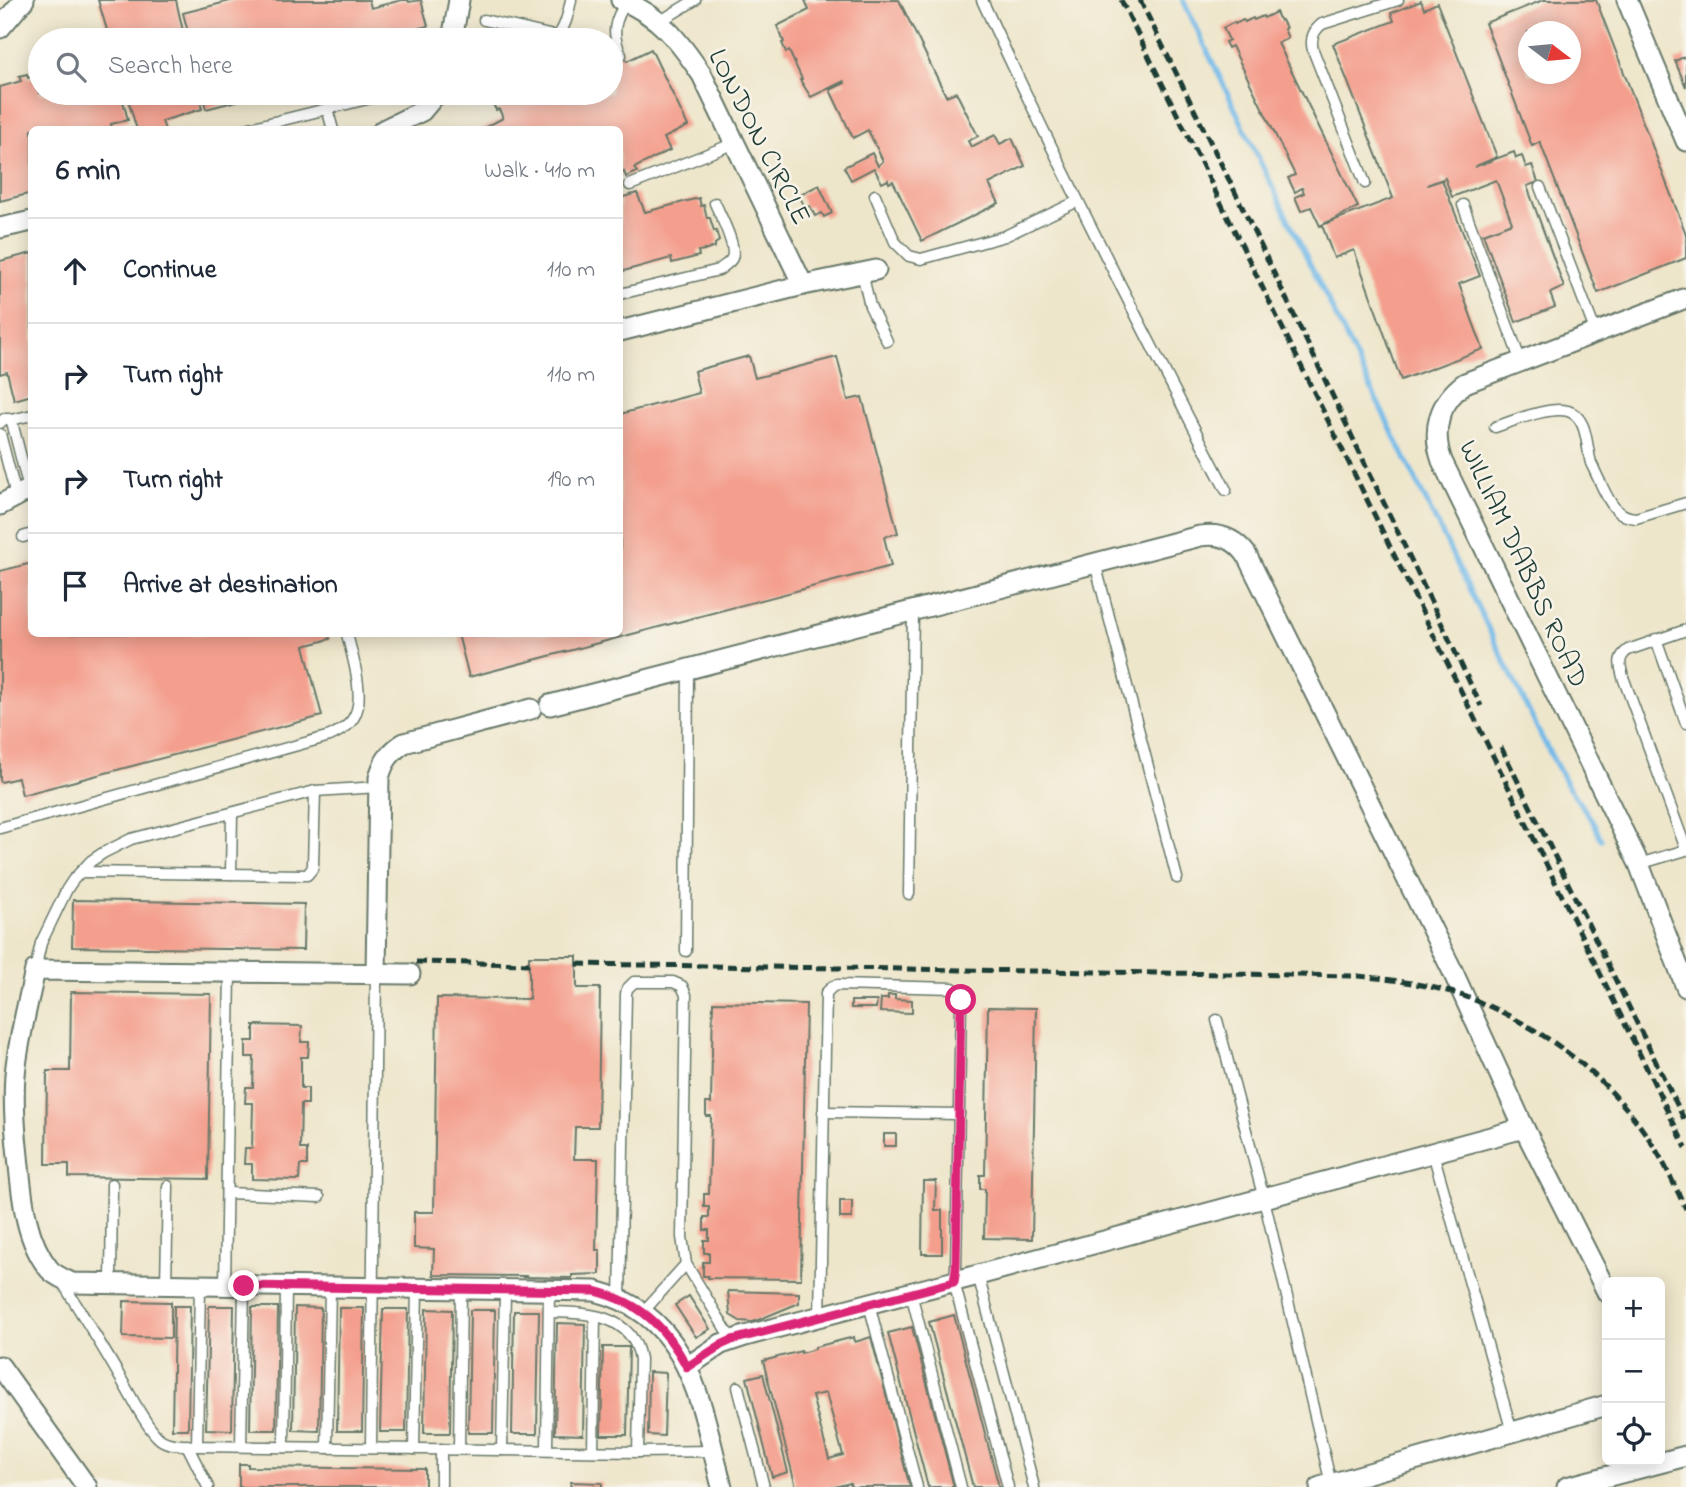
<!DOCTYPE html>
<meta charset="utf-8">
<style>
body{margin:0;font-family:"Indie Flower",sans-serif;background:#f6f6f7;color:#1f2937}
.controls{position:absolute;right:21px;bottom:21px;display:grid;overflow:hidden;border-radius:10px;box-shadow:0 4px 18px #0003}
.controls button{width:63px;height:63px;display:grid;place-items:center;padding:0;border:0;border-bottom:2px solid #e0e1e3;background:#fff;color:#1f2937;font:35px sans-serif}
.compass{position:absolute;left:1518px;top:21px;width:63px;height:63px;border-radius:50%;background:#fff;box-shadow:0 4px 18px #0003;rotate:106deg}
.stop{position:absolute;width:21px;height:21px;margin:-16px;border:5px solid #db2777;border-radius:50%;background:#fff}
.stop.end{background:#db2777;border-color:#fff;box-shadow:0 2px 7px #0008}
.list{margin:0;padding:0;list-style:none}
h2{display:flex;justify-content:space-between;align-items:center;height:91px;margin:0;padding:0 28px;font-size:30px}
h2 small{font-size:23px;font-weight:400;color:#747a83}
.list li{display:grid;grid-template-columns:46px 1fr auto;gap:21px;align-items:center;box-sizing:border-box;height:105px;padding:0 28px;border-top:2px solid #e0e1e3}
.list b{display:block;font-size:26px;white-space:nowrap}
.list em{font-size:23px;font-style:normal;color:#747a83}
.icon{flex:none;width:38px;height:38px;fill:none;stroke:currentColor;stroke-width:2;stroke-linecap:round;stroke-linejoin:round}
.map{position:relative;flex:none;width:1686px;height:1487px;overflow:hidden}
.search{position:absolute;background:#fff;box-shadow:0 4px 18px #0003;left:28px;top:28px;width:595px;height:77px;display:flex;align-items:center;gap:18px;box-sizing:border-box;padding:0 24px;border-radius:38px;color:#747a83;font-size:26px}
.panel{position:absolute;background:#fff;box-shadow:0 4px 18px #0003;left:28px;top:126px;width:595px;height:511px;border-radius:10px}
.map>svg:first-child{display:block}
</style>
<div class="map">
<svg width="1686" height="1487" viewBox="0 0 1686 1487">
<rect width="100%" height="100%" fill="#f7f3e8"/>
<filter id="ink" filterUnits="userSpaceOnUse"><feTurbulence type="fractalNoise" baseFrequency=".0143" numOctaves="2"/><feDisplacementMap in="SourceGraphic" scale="14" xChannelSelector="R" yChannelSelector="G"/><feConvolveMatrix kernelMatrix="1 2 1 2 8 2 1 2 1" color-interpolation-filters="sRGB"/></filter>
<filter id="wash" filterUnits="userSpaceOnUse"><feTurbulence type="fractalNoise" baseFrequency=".00686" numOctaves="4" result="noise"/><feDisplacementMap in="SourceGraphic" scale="28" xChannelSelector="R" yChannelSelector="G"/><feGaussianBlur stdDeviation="1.57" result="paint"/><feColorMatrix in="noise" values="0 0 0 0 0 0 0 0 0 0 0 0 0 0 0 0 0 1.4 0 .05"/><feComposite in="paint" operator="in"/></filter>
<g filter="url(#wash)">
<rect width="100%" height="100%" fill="#eee6cb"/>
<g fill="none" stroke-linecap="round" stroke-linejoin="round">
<polyline stroke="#70b9e9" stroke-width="5" points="1183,0 1270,182 1542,738 1568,787 1592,820 1601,839"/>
</g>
<g id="blocks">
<g fill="#f49f8d" fill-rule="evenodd">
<polygon points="98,0 176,0 185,40 110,40"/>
<polygon points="234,0 369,0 371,8 402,0 408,0 409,2 421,0 428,26 415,29 418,40 190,40 183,13"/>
<polygon points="805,0 899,0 946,96 956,92 978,136 968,141 971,147 995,135 1000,144 1012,138 1025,166 989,184 999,203 922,241 893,181 889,183 888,180 882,183 874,168 851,180 844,167 872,153 878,166 883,161 868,130 853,138 830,90 845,83 844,81 811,97 800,80 802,79 789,51 786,52 782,43 784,42 777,26 809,10"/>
<path d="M1543 0H1596L1686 234V258L1598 293 1540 142 1532 146 1485 23ZM1528 32H1570V74H1528Z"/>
<polygon points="1421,1 1424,9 1437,3 1497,157 1474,167 1514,152 1516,158 1522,156 1526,167 1532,165 1538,182 1527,186 1564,287 1550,293 1555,307 1516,322 1483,234 1512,223 1496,180 1452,197 1445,178 1427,185 1442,180 1480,276 1459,284 1483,349 1401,380 1354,250 1334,258 1322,225 1393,198 1333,44 1394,21 1391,13"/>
<polygon points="1276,12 1280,21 1282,20 1286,28 1284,29 1288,38 1278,43 1358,207 1320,226 1311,207 1301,211 1295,197 1304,193 1302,188 1295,192 1288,178 1295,175 1232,46 1228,48 1225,42 1229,40 1223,28 1234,22 1235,24 1243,20 1245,22 1253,18 1254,20 1263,16 1264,18"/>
<polygon points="620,48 627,61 651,49 688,126 664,138 670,150 634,168 637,172 626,177 624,172 620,174 620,130 480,130 503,118 499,109 496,110 492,102 494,100 492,97 500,93 611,93 611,66 612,65 611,53"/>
<polygon points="1686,56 1686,87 1675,61"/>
<polygon points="40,71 40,93 121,93 128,120 111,124 112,130 32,130 32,193 0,201 0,87 21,81 19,76 27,74 28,78 33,76 32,73"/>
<polygon points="126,93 198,93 202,109 162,121 165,130 137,130"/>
<polygon points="202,93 264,93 264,94 206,109"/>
<polygon points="819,185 832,213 824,217 822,213 815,216 810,206 805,208 799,195"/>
<polygon points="637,193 645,212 699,198 701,206 704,205 707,218 710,218 714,231 716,230 719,241 715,244 715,247 704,251 704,250 698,251 699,256 672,263 671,258 620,272 620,198"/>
<polygon points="32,253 32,395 14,400 7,372 0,374 0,261"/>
<polygon points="749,356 755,378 837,357 848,400 862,397 898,533 884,537 891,566 469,677 458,634 620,634 620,414 699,393 694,371"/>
<polygon points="32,563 32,634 329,634 330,639 304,646 322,716 22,795 18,778 1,782 0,780 0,571"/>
<polygon points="73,900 304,904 303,950 72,947"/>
<polygon points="529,956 577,956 577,988 600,988 598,1127 575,1127 574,1159 598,1159 596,1250 600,1250 600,1274 572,1275 572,1278 524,1277 525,1276 433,1275 434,1249 414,1248 414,1212 434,1212 437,998 529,999"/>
<polygon points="71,992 211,994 208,1179 69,1177 69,1164 46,1164 47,1071 70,1071"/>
<polygon points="888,995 895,995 895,999 912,1000 912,1013 880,1012 881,999 888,999"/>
<polygon points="851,1001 877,1001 876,1008 851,1008"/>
<polygon points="713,1002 806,1004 801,1279 708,1278 708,1276 703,1276 703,1262 709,1262 709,1253 704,1253 704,1240 709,1240 709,1230 704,1230 704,1217 709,1217 709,1207 704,1207 704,1194 709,1194 711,1116 706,1116 706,1103 711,1103"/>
<polygon points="988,1007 1036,1008 1032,1239 984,1238 985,1189 980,1189 980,1175 985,1175"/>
<polygon points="254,1025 302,1026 301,1042 309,1042 308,1057 301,1057 301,1088 308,1088 308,1104 301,1104 300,1149 307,1149 307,1165 300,1165 299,1180 252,1179 252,1164 244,1164 245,1148 252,1148 253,1103 245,1103 246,1087 253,1087 254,1057 246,1057 246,1041 254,1041"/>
<rect x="884" y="1134" width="12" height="12"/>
<polygon points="923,1181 936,1181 935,1210 942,1210 942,1254 922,1254"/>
<rect x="840" y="1201" width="12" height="17"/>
<polygon points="728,1291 799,1293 799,1303 753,1322 740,1321 730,1315"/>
<polygon points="689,1296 710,1329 696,1337 675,1305"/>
<polygon points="124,1301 171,1302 171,1338 123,1337"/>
<polygon points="174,1306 190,1306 188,1429 172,1429"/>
<polygon points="209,1306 234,1306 232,1430 206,1429"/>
<polygon points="252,1307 278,1307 276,1430 250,1430"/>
<polygon points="295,1307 321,1308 319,1431 293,1430"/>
<polygon points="339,1308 364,1308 362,1431 337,1431"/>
<polygon points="383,1309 408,1309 406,1432 380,1432"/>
<polygon points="426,1309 452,1310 450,1433 424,1433"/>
<polygon points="470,1310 495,1310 493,1433 468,1433"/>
<polygon points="514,1311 539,1311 537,1434 512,1434"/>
<polygon points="954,1315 999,1487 973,1487 929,1322"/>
<polygon points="557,1323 585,1324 583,1435 555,1434"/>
<polygon points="912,1327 954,1487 928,1487 888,1333"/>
<path d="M854 1337 855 1342 871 1337 910 1487H851L850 1483 835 1487H796L763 1361 801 1351V1353L815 1349V1347ZM826 1393 843 1455 829 1459 812 1396Z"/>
<polygon points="603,1347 629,1347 627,1435 601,1435"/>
<polygon points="649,1372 666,1373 664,1436 648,1435"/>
<polygon points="763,1374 788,1472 772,1477 747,1378"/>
<polygon points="239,1464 248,1464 248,1467 425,1469 425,1487 239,1487"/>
<polygon points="571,1482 602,1483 602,1487 570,1487"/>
</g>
</g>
</g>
<g filter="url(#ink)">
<use href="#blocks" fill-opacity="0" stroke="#677869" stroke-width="2"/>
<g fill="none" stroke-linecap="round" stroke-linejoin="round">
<g stroke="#677869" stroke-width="13">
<g id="lane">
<path d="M982 0C1058 166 1142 328 1226 490"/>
<polyline points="484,20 558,37"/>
<polyline points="659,22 695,0"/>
<path d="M554 40C565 30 568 15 571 0"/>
<path d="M621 55C611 33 614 20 627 1"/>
<polyline points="327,108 333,130"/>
<polyline points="242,130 391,93"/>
<path d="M1365 183 1313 50C1310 39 1313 31 1322 24L1398 0"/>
<polyline points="630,185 735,143"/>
<polyline points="1540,187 1596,333"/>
<polyline points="875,195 895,242 909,256 921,259 1005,236 1078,201"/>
<polyline points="1463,205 1521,362"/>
<polyline points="862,273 870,306 887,341"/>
<path d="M620 294 719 270C723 266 730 263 732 258 737 246 720 215 715 203"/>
<polyline points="11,420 32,415"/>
<polyline points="0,423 4,419 9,419 12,422 29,489"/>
<path d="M1495 427C1514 421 1548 406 1568 411 1588 417 1586 446 1591 463 1594 469 1597 476 1600 482 1608 499 1615 517 1636 518L1686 503"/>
<polyline points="0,434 16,495"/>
<polyline points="23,537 32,534"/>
<polyline points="1095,563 1177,878"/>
<path d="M1686 630 1628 650C1617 658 1620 665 1623 677L1686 849"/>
<polyline points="1656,639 1686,723"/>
<path d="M0 828 330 736C340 731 350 726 355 715 365 695 352 655 347 634"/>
<polyline points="1639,864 1686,850"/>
<polyline points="81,872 307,875 312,869 313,865 315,791"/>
<polyline points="231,874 232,813"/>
<polyline points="909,894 913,610"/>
<polyline points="686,951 688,669"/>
<polyline points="35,970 41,943 67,889 73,880 91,861 103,853 131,839 315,791 379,787"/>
<polyline points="1217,1020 1264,1199 1331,1484"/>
<polyline points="823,1112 959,1114"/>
<polyline points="1433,1153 1512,1432"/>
<polyline points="227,1193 319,1197"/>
<polyline points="978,1275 1034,1487"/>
<path d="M61 1280C81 1313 102 1345 121 1379 130 1394 147 1429 160 1439 169 1446 186 1445 197 1446L638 1452 713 1451"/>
<polyline points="111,1284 112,1184"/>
<polyline points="166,1285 168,1186"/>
<polyline points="225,1286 230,972"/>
<polyline points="911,1293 961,1487"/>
<polyline points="620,1299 626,994 627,989 634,982 673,982 682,986 686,995 682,1237 686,1264 732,1340"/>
<polyline points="869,1304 917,1487"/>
<path d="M549 1312C585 1312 633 1314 640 1359L638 1452"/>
<polyline points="643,1312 686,1264"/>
<polyline points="820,1316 826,993 833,986 838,985 953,988 960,995 961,1000 956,1268 954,1282 1008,1487"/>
<polyline points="738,1387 764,1487"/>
<polyline points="187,1445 208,1487"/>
<polyline points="197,1446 200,1285"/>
<polyline points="241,1446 244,1286"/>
<polyline points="284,1447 286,1287"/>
<polyline points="327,1448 330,1287"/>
<polyline points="371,1448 376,973"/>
<polyline points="414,1449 417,1288"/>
<polyline points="459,1449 461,1289"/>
<polyline points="502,1450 505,1290"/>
<polyline points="547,1450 549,1290"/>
<polyline points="593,1451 595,1317"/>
<polyline points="441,1487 441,1449"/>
</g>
</g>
<g stroke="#677869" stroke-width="23">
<g id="street">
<path d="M621 0C660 15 680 42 702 75L803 285"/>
<polyline points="1627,0 1686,141"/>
<polyline points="0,28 24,0"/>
<polyline points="452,40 459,0"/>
<polyline points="383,130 422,111 437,93"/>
<polyline points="0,228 32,221"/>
<path d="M1686 298 1465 383C1439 402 1431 430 1442 461L1639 864 1686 987"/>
<polyline points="620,331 803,285 876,270"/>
<polyline points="0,505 32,488"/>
<path d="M550 705 1200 536C1219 533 1234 538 1246 554L1452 970 1524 1128 1607 1292"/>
<path d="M376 973 379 778C383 762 390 752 404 743L531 709"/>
<path d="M410 974 35 970C28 1004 18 1040 15 1075 13 1102 15 1129 18 1156 22 1194 24 1238 49 1269 55 1276 64 1279 72 1283L595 1291C691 1315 701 1405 722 1487"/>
<polyline points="0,1366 87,1487"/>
<polyline points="687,1367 721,1344 745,1336 978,1275 1524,1128"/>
<polyline points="1320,1487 1607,1405"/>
<polyline points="1567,1487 1686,1456"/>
</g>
</g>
<use href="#lane" stroke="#fff" stroke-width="10"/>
<use href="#street" stroke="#fff" stroke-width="19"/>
<g stroke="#1f3d34" stroke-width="5" stroke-dasharray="10 5" stroke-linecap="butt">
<polyline points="1121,0 1686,1148"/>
<polyline points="1140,0 1237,196 1481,706"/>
<polyline points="1501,747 1686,1123"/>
<polyline points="416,962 529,964"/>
<path d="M577 964 1358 976C1400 980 1445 987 1484 1004 1551 1033 1611 1080 1651 1142 1665 1163 1675 1187 1686 1209"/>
</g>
</g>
</g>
<g fill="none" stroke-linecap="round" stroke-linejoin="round" filter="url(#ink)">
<path stroke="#db2777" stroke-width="9" d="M244 1286 595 1291C640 1302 666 1327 687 1367L721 1345 732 1340 954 1282 956 1268 961 1000"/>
</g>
<g text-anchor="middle" stroke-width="5" stroke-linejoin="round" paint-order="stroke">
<g font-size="28" fill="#1f3d34" stroke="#f7f3e8">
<text transform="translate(761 136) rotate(63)" y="10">LONDON CIRCLE</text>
<text transform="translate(1525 563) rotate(65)" y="10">WILLIAM DABBS ROAD</text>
</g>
</g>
</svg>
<div class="controls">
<button>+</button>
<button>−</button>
<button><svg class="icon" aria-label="locate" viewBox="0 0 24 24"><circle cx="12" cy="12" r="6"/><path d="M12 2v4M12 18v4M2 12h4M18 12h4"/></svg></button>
</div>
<svg class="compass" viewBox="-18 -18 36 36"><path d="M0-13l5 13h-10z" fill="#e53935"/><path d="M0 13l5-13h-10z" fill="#747a83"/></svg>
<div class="stop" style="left:961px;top:1000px"></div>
<div class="stop end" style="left:244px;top:1286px"></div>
<div class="search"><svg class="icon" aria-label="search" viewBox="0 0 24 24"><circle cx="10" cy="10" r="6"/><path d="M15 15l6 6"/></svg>Search here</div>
<section class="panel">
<h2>6 min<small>Walk · 410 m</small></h2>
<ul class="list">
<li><svg class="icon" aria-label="ahead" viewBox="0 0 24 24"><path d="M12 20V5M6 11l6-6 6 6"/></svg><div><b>Continue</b></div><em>110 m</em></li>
<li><svg class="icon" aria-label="right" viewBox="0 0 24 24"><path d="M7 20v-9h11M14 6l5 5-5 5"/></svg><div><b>Turn right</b></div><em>110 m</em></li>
<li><svg class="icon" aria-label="right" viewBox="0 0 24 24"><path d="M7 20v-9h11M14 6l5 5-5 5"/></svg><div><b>Turn right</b></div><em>190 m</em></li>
<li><svg class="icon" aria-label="arrive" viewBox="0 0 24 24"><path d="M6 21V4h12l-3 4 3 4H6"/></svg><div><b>Arrive at destination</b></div></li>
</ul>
</section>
</div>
